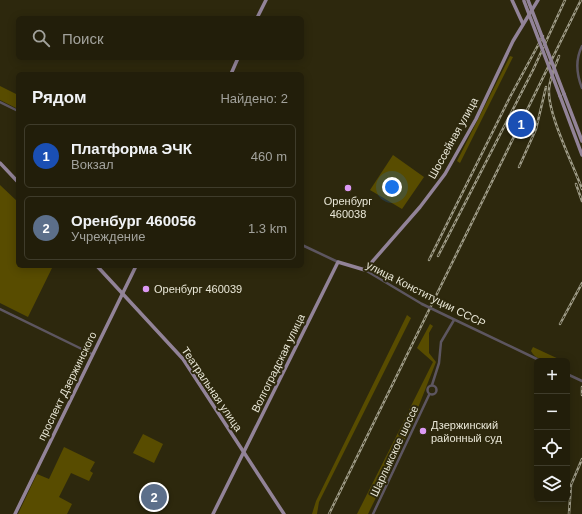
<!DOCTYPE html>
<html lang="ru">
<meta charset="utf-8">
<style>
body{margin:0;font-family:Helvetica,sans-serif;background:#2a2713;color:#f1f3f6}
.controls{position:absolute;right:12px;bottom:12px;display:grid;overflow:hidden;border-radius:6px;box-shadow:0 2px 10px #0003}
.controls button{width:36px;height:36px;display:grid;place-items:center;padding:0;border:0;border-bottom:1px solid #3f3c2b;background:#221e0a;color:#f1f3f6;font:20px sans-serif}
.you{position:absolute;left:392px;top:187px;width:14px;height:14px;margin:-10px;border:3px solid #fff;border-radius:50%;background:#1a73e8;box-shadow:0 0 0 6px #1a73e833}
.badge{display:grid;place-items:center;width:26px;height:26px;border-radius:50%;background:#1a73e8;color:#fff;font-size:13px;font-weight:700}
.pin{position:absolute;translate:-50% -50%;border:2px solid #fff;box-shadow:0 1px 4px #0006}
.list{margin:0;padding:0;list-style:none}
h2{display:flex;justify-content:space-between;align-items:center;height:52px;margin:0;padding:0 16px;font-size:17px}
h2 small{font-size:13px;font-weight:400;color:#a2a29c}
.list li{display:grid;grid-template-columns:26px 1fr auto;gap:12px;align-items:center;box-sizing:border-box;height:64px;margin:0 8px 8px;padding:0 8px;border:1px solid #3f3c2b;border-radius:6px}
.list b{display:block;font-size:15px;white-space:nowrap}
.list p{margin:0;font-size:13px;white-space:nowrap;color:#a2a29c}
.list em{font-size:13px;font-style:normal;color:#a2a29c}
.icon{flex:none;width:22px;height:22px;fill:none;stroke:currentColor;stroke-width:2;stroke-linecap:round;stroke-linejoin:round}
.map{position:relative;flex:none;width:582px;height:514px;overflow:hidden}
.search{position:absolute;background:#221e0a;box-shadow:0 2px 10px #0003;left:16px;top:16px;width:288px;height:44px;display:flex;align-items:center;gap:10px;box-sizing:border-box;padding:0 14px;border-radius:6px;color:#a2a29c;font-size:15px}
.panel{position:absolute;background:#221e0a;box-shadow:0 2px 10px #0003;left:16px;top:72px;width:288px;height:196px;border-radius:6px}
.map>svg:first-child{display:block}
</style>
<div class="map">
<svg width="582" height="514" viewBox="0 0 582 514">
<rect width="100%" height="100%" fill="#2d280d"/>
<g fill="#584c00">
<polygon points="510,56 513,57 460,163 457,161"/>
<polygon points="0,86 18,95 18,109 0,100"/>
<polygon points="393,155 424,177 402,209 370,190"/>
<polygon points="0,185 18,202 18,266 53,266 28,317 0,303"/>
<polygon points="407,315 411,318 319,502 317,514 312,514 316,501"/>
<polygon points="430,324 433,326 429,333 429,353 436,362 416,413 409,410 433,362 417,348"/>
<path d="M533 347 563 361C552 361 536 362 531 351Z"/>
<polygon points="408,413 416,416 368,514 357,514"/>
<polygon points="143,434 163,444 154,463 133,453"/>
<polygon points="64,447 95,462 90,471 93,473 89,481 71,473 59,497 72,504 67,514 18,514 37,474 49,479"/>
</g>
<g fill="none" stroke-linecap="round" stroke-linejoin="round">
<g stroke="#5d5660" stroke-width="2.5">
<path d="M582 46C575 60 576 73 582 88"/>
<polyline points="0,102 18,111"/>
<polyline points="302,245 338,262"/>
<polyline points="365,270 422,304"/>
<polyline points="0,309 92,354"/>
<polyline points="449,317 541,361"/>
<polyline points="567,374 582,381"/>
<polyline points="432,385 439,363 441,342 454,320"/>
<circle cx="432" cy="390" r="4.5"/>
<polyline points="373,514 429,395"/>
</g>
<g stroke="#928398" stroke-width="3.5">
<polyline points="512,0 523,24"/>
<polyline points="257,18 266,0"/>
<polyline points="231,74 238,58"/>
<polyline points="564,94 582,141"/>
<polyline points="560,96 582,155"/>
<polyline points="0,163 18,182"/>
<polyline points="97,266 183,359 284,514"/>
<polyline points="15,514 136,266"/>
<polyline points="213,514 338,262 365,270 420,207 445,174 476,119 513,41 538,0"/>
</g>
<g stroke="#9f9c88" stroke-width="2.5">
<g id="rail">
<path d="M559 56C555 67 550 77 549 89 547 113 573 164 582 189"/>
<polyline points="519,167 536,129 546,87"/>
<polyline points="576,184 582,201"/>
<polyline points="438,256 533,70 565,0"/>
<polyline points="429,260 510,97 543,36"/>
<polyline points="560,324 582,283"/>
<polyline points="582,387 582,395"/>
<polyline points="329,514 581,0"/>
<polyline points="569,514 571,485 582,459"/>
</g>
</g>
<use href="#rail" stroke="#2d280d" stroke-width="1" stroke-dasharray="3" stroke-linecap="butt"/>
<polyline stroke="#5d5660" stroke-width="2.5" points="422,304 449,317"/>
<g stroke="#928398" stroke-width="3.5">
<polyline points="528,0 564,94"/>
<polyline points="524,1 560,96"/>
</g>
</g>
<g fill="#dc99f4" stroke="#2d280d" stroke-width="1.5">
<circle cx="348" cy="188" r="4"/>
<circle cx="146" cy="289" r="4"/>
<circle cx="423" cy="431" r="4"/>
</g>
<g text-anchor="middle" stroke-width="4" stroke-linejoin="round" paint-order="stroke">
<g font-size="11" fill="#e9e7d7" stroke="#2d280d">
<text transform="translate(453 138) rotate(-61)" y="4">Шоссейная улица</text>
<text transform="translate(426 294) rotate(27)" y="4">улица Конституции СССР</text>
<text transform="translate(278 363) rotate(-64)" y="4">Волгоградская улица</text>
<text transform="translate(67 386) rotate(-64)" y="4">проспект Дзержинского</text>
<text transform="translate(212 389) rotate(56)" y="4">Театральная улица</text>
<text transform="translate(394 451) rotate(-65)" y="4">Шарлыкское шоссе</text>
</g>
<g font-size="11" fill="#e9e7d7" stroke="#2d280d" text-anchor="start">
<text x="348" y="205" text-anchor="middle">Оренбург<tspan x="348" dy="13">460038</tspan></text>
<text x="154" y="293">Оренбург 460039</text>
<text x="431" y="429">Дзержинский<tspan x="431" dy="13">районный суд</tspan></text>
</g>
</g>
</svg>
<div class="controls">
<button>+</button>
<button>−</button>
<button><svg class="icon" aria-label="locate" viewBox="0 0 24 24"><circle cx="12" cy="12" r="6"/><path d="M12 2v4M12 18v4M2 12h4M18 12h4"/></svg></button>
<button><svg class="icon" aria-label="layers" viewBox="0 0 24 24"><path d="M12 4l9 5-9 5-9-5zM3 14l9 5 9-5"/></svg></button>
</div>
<div class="you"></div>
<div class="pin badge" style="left:521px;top:124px;background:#1a4fb4">1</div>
<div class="pin badge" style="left:154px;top:497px;background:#5c6f8a">2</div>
<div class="search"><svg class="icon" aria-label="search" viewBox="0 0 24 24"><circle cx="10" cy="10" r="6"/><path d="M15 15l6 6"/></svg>Поиск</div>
<section class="panel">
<h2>Рядом<small>Найдено: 2</small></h2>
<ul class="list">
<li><span class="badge" style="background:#1a4fb4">1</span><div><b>Платформа ЭЧК</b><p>Вокзал</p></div><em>460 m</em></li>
<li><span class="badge" style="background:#5c6f8a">2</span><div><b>Оренбург 460056</b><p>Учреждение</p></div><em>1.3 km</em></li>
</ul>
</section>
</div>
